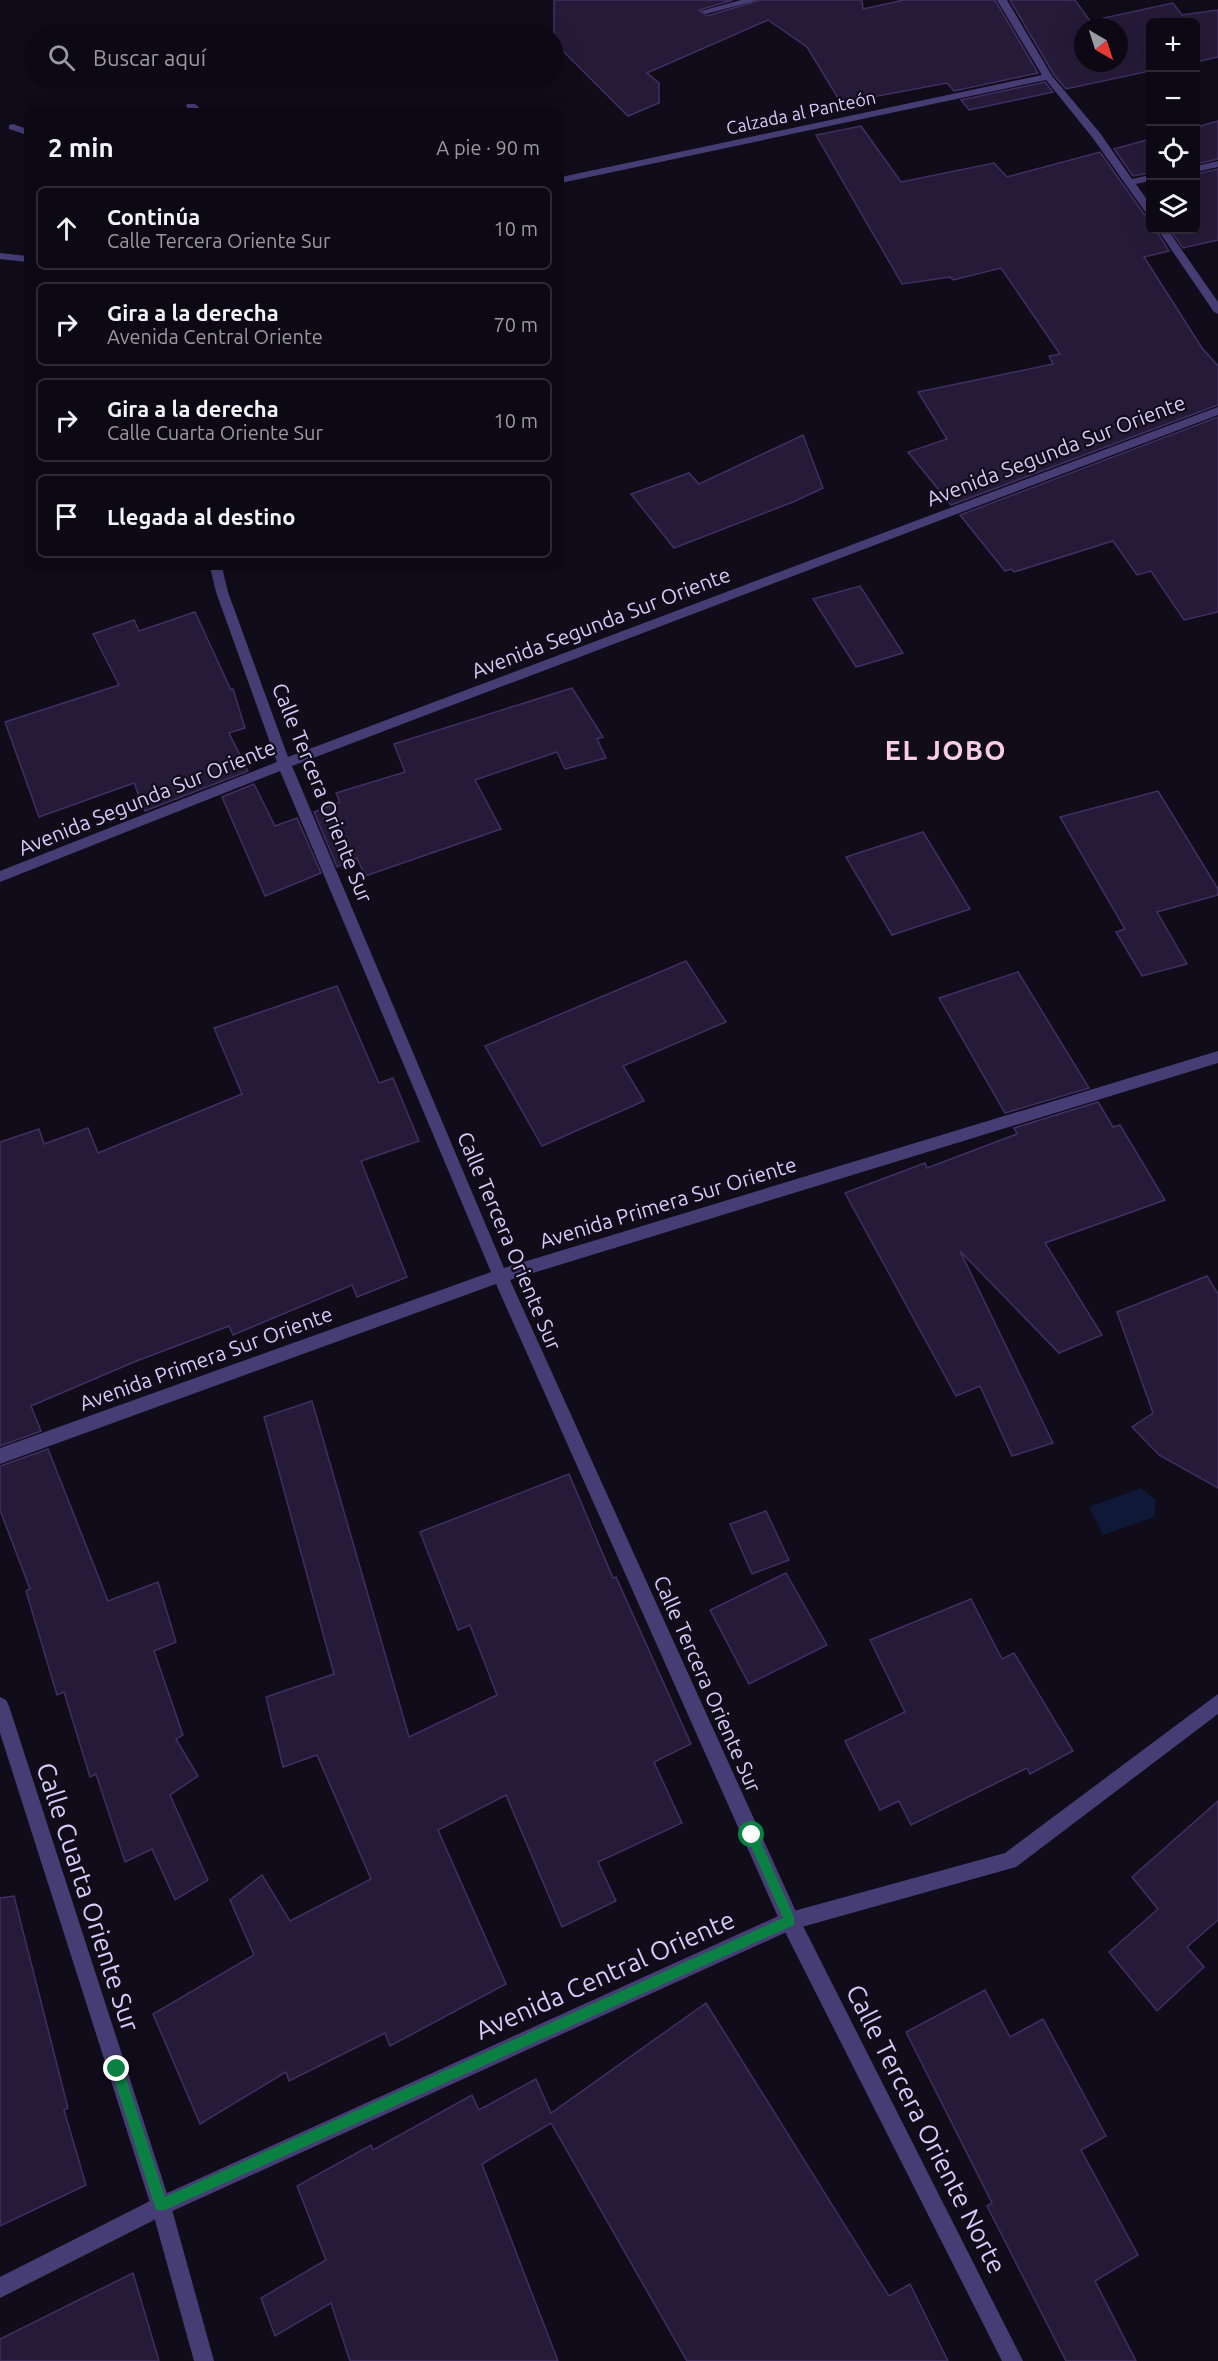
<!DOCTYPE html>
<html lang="es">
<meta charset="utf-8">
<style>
body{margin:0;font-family:Ubuntu,sans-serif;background:#1b1722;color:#f1f3f6}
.controls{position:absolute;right:18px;top:18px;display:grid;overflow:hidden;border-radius:9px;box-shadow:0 6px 24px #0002}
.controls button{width:54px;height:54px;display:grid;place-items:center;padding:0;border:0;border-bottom:2px solid #2d2a34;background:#0d0914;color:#f1f3f6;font:30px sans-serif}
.compass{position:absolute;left:1074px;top:18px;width:54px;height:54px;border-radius:50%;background:#0d0914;box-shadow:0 6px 24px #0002;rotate:141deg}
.stop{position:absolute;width:18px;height:18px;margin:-14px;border:4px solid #0b8043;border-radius:50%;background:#fff}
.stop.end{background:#0b8043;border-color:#fff;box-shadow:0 2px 6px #0008}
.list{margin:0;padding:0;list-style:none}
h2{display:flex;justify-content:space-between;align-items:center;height:78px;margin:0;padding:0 24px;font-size:26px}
h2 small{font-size:20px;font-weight:400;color:#9a9aa0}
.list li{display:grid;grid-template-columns:39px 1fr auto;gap:18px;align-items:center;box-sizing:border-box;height:84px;margin:0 12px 12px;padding:0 12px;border:2px solid #2d2a34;border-radius:9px}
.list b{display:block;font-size:22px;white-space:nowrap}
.list p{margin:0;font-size:20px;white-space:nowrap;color:#9a9aa0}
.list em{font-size:20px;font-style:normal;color:#9a9aa0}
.icon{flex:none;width:33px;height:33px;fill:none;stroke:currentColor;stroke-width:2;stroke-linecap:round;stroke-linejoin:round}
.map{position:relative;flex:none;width:1218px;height:2361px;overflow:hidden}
.search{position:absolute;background:#0d0914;box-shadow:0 6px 24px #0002;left:24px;top:24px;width:540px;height:66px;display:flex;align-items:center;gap:15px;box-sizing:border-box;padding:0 21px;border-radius:33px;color:#9a9aa0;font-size:22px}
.panel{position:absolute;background:#0d0914;box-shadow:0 6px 24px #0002;left:24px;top:108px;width:540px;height:462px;border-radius:9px}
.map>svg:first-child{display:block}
</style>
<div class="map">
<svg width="1218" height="2361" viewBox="0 0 1218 2361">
<rect width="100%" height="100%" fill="#110c1a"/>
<polygon fill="#0f1836" points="1141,1488 1156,1500 1154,1517 1103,1535 1089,1507"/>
<g fill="#251b38" stroke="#402f62" stroke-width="1.5" fill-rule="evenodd">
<polygon points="554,0 733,0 699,10 707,16 760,0 862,0 863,9 904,0 995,0 1038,73 954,91 947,83 841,103 807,47 768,20 647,73 659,83 659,103 628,116 554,42"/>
<path d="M1010 0H1075L1090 21 1173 3 1182 15 1218 10V57L1196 62V22H1150V71L1066 89 1054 75ZM1083 27H1119V63H1083Z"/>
<polygon points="1045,82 1053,92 969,110 961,100"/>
<polygon points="1218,121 1218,159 1196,164 1196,127"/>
<polygon points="861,126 901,182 994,163 1007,177 1100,152 1144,214 1150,216 1150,230 1156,230 1169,251 1144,257 1202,348 1218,366 1218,405 951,505 908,452 947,439 918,392 1053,364 1049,356 1060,354 1001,268 953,280 950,277 902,284 816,135"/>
<polygon points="1150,139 1150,173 1133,176 1114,149"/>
<polygon points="1218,169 1218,240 1183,248 1170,230 1196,230 1196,174"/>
<polygon points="1218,417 1218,612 1184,620 1151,571 1137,575 1113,541 1014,572 1011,569 1005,571 960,515"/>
<polygon points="803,435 823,488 793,502 674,548 631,494 689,473 699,484"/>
<polygon points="860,586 903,653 856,667 813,599"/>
<polygon points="195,612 231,690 233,689 245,728 229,733 248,771 145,811 134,783 39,817 5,722 119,685 93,634 134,620 139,631"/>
<polygon points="572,688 603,737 597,739 606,758 565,769 557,752 475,780 501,829 365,876 357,858 337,867 314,812 340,802 336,793 405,772 394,744"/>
<polygon points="254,784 275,826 297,818 321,873 265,896 222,797"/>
<polygon points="1158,791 1218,889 1218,895 1157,912 1187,964 1142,976 1116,932 1125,929 1060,817"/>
<polygon points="923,832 970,909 892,935 846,857"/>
<polygon points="686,961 726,1022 623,1066 644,1101 542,1146 485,1046"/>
<polygon points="1018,972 1089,1088 1005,1113 939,998"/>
<polygon points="337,986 379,1083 393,1078 419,1141 361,1161 407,1277 357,1297 352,1285 233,1335 229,1326 134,1362 31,1406 41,1431 0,1446 0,1142 39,1129 44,1144 88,1128 98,1153 242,1094 214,1028"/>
<polygon points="1098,1102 1113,1127 1120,1125 1165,1200 1045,1243 1102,1335 1059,1353 960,1251 1053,1443 1012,1456 980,1386 956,1396 845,1193 925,1163 927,1168 1017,1134 1014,1128"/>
<polygon points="1207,1276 1218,1294 1218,1488 1159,1455 1132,1427 1153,1413 1117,1312"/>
<polygon points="312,1401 409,1737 497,1695 470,1625 458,1630 420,1532 569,1474 613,1578 616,1577 691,1744 654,1762 682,1823 598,1862 616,1901 562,1927 506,1795 438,1830 506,1984 390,2046 385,2033 289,2081 286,2072 200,2124 153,2014 254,1955 230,1900 262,1875 290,1921 371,1879 317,1755 283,1767 266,1697 334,1674 264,1417"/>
<polygon points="48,1449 108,1601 158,1582 176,1642 154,1651 183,1735 176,1739 198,1776 170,1795 208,1880 175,1900 152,1849 125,1862 96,1774 90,1777 64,1692 57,1695 26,1591 30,1589 0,1510 0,1466"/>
<polygon points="766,1511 789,1560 752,1574 730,1524"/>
<polygon points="786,1573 827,1645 749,1684 710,1610"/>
<polygon points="971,1599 1002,1659 1014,1653 1073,1751 1030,1774 1027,1768 911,1825 899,1801 880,1810 845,1741 905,1712 870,1640"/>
<polygon points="1218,1801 1218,1920 1187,1947 1204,1967 1157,2011 1109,1952 1158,1909 1132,1877"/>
<polygon points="14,1896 68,2108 64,2110 86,2185 0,2226 0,1898"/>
<polygon points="985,1990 1010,2037 1043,2019 1106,2136 1081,2150 1138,2255 1095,2281 1136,2361 1066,2361 987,2206 992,2203 906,2032"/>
<polygon points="706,2003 889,2296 910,2284 948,2361 687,2361 551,2123 482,2164 558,2361 350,2361 331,2303 275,2336 261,2298 326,2260 297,2186 371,2145 373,2150 472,2095 479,2110 536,2079 551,2113"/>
<polygon points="133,2273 159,2361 0,2361 0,2339"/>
</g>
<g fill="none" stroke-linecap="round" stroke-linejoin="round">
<polygon fill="#463d74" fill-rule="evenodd" points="13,124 27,129 27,135 9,129 9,125"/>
<g fill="#463d74" fill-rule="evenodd">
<polygon points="741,0 758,0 706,14 701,11"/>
<polygon points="997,0 1007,0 1052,76 1100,133 1132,179 1150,175 1150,181 1136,184 1150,204 1150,214 1146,213 1092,137 1046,80 561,183 561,177 1042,75"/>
<polygon points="187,104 195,104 203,111 191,111 186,106"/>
<polygon points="1218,161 1218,167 1196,172 1196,166"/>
<polygon points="1158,230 1168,230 1218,302 1218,314 1214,312"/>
<polygon points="0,253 27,256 27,262 0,259"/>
<polygon points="1218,407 1218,415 292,766 504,1268 1218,1051 1218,1063 510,1280 797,1914 1023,2361 1002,2361 783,1928 496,1284 0,1464 0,1448 491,1272 280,771 0,882 0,871 277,762 216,592 210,567 222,567 228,592 288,757"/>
<polygon points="0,1697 6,1700 9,1706 171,2206 214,2361 194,2361 151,2206 0,1733"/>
</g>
<polygon fill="#463d74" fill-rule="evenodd" points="1218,1694 1218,1714 1016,1867 791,1930 168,2213 0,2298 0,2277 154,2199 783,1914 1005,1853"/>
</g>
<polygon fill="#0b8043" points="752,1829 756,1831 794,1917 794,1925 165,2210 156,2210 111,2069 113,2065 121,2065 123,2069 165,2197 783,1918 746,1835"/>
<g text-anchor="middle" stroke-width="4.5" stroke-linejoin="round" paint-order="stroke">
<g font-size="18" fill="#d7cbf9" stroke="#110c1a">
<text transform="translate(801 113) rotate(-12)" y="6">Calzada al Panteón</text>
</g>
<g font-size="21" fill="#d7cbf9" stroke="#110c1a">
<text transform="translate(1056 451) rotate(-21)" y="7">Avenida Segunda Sur Oriente</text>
<text transform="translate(601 623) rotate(-21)" y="7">Avenida Segunda Sur Oriente</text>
<text transform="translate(322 793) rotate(68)" y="7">Calle Tercera Oriente Sur</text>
<text transform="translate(147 798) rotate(-22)" y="7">Avenida Segunda Sur Oriente</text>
<text transform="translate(668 1203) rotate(-17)" y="7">Avenida Primera Sur Oriente</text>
<text transform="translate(509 1241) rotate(67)" y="7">Calle Tercera Oriente Sur</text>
<text transform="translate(206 1359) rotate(-20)" y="7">Avenida Primera Sur Oriente</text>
<text transform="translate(707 1684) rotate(66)" y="7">Calle Tercera Oriente Sur</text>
</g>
<g font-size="26" fill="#d7cbf9" stroke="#110c1a">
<text transform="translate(88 1897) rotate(72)" y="9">Calle Cuarta Oriente Sur</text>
<text transform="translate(605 1975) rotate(-24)" y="9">Avenida Central Oriente</text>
<text transform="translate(926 2129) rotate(63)" y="9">Calle Tercera Oriente Norte</text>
</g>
<g font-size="27" font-weight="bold" letter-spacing="1.5" fill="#f9cde3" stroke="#110c1a">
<text x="946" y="760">EL JOBO</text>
</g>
</g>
</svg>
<div class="controls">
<button>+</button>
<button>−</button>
<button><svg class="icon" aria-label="locate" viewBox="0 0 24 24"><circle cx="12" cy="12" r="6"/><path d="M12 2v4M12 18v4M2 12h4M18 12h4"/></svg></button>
<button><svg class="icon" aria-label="layers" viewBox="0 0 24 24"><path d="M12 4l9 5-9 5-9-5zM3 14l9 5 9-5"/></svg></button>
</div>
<svg class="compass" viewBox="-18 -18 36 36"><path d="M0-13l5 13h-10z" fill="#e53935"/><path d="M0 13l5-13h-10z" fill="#9a9aa0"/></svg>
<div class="stop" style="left:752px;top:1835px"></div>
<div class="stop end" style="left:117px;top:2069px"></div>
<div class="search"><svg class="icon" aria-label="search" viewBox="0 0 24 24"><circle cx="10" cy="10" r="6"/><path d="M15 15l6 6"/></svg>Buscar aquí</div>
<section class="panel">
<h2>2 min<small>A pie · 90 m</small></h2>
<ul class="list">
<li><svg class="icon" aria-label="ahead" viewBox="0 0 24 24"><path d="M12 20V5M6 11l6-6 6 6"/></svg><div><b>Continúa</b><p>Calle Tercera Oriente Sur</p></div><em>10 m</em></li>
<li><svg class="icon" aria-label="right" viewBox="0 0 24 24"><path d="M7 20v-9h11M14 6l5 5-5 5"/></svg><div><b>Gira a la derecha</b><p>Avenida Central Oriente</p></div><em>70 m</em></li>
<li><svg class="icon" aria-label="right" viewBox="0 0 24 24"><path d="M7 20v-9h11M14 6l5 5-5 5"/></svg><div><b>Gira a la derecha</b><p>Calle Cuarta Oriente Sur</p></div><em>10 m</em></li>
<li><svg class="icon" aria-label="arrive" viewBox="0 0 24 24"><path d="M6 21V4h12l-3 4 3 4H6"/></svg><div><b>Llegada al destino</b></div></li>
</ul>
</section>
</div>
